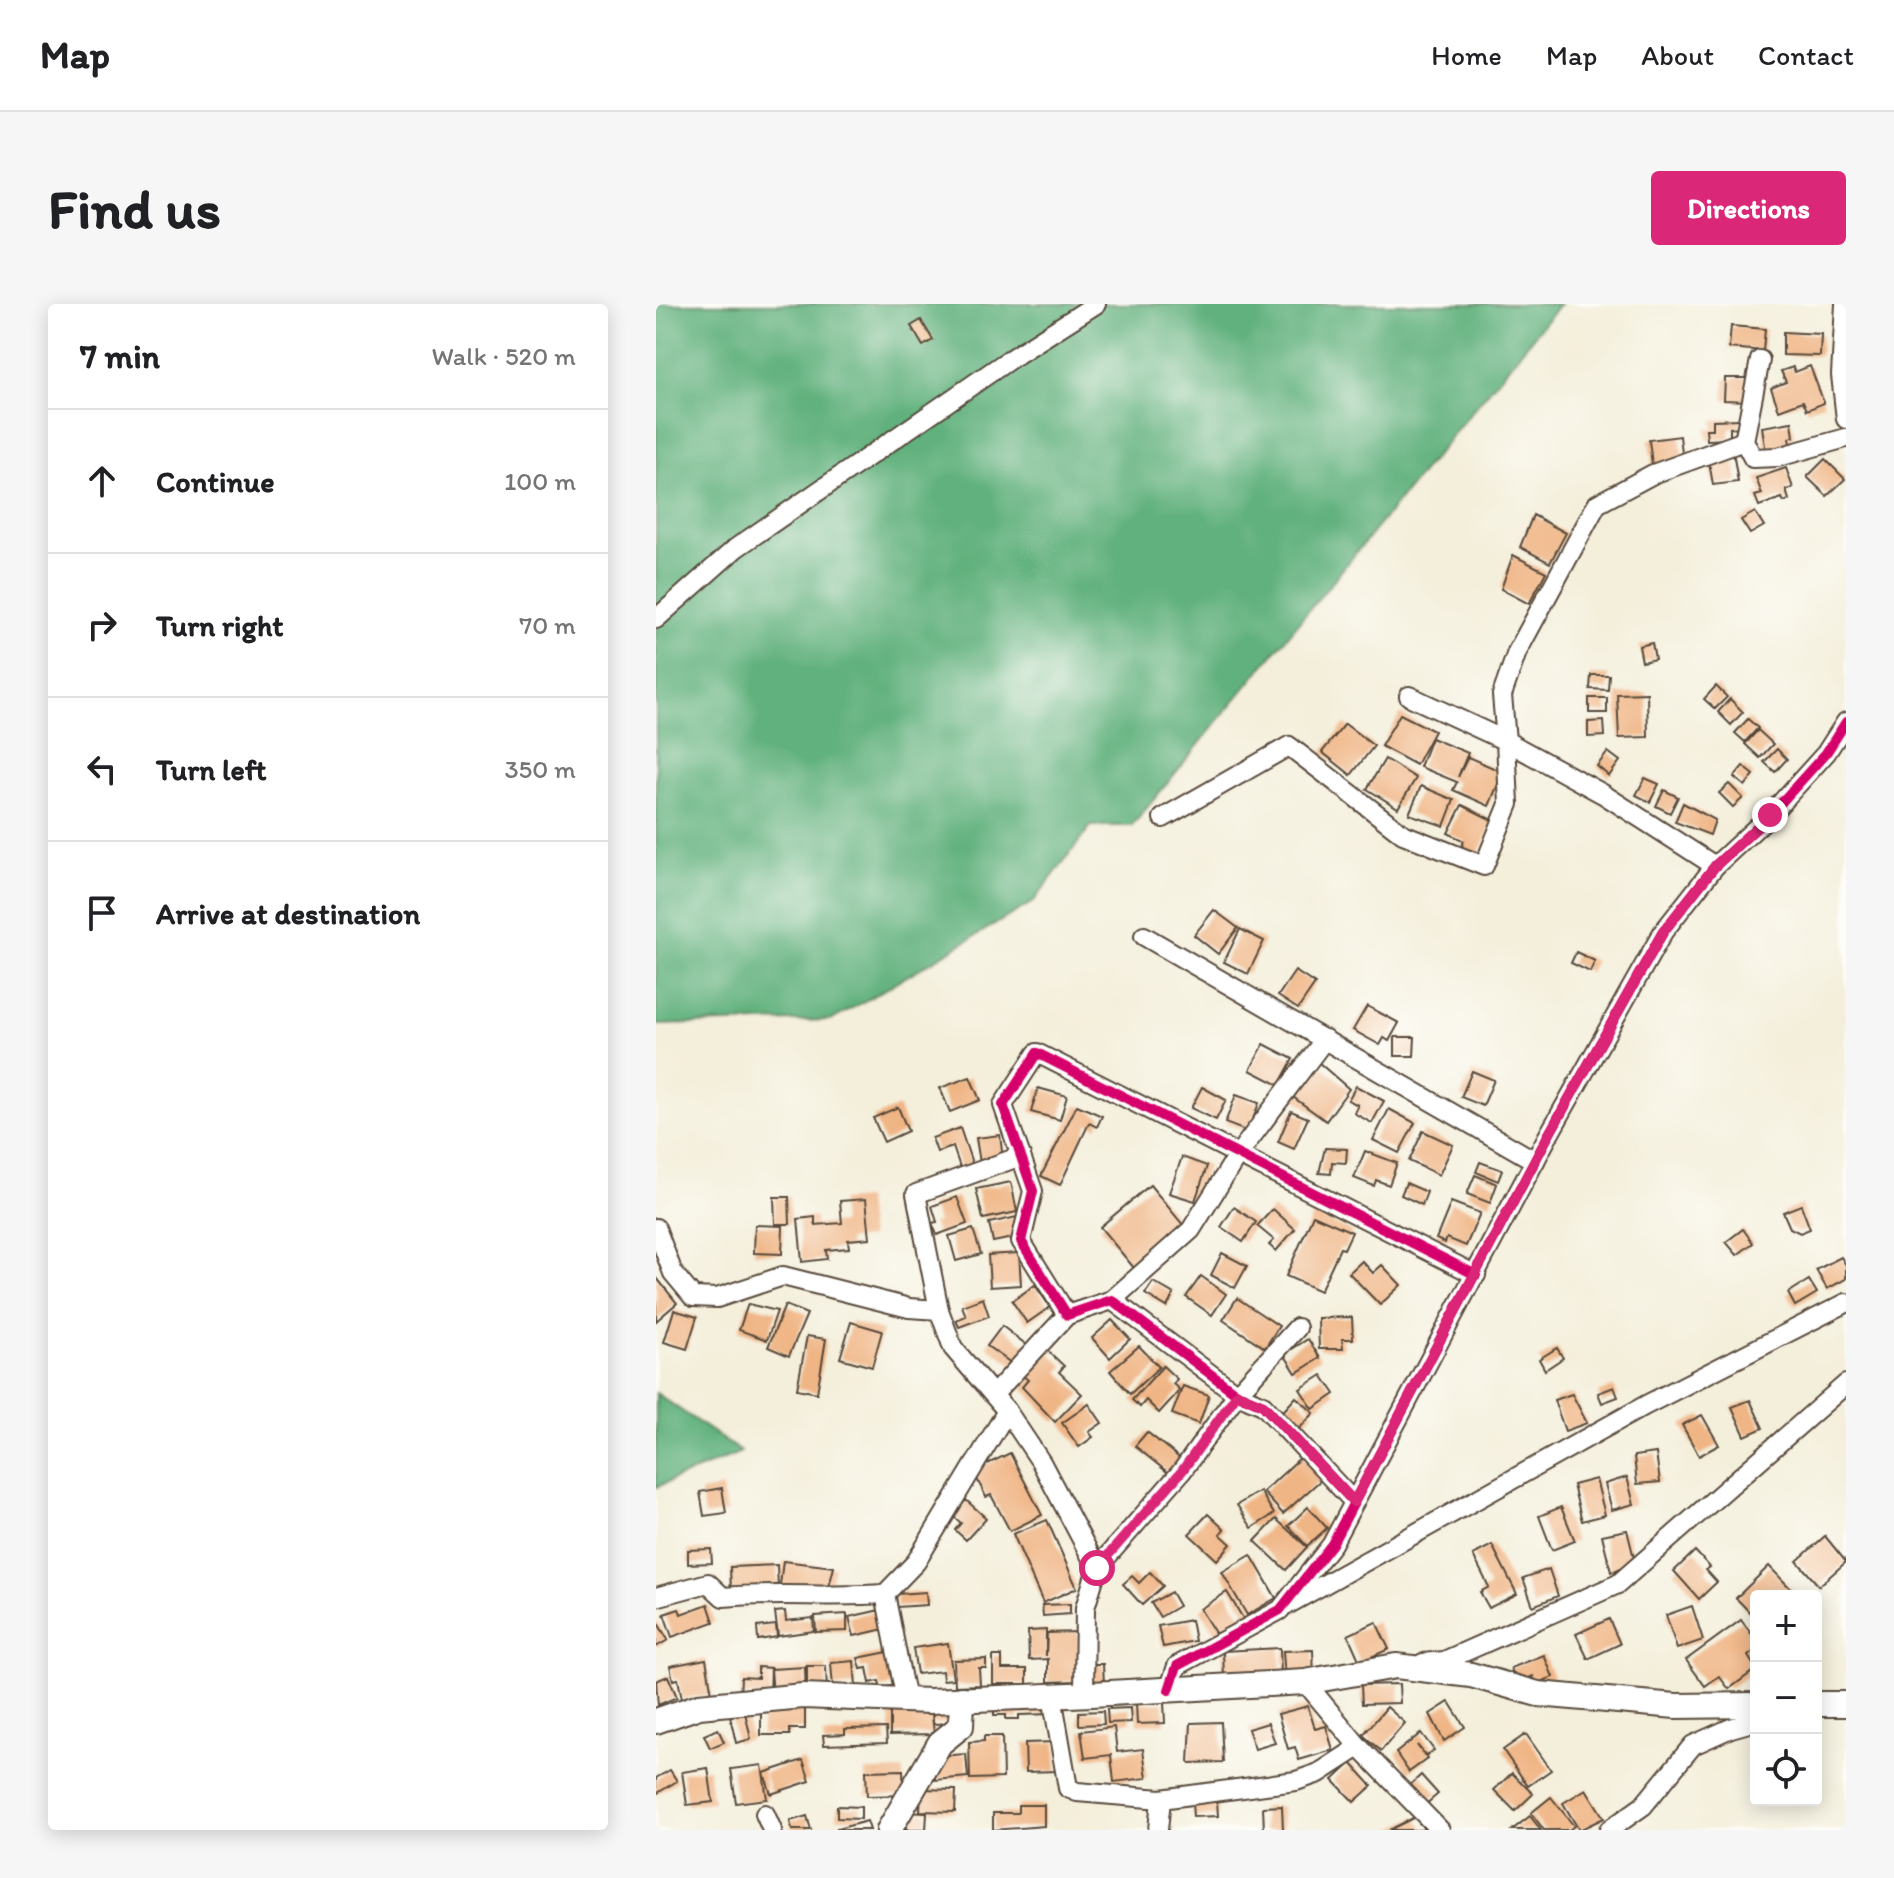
<!DOCTYPE html>
<meta charset="utf-8">
<style>
body{margin:0;font-family:Itim,sans-serif;background:#f6f6f6;color:#202124}
.controls{position:absolute;right:24px;bottom:24px;display:grid;overflow:hidden;border-radius:8px;box-shadow:0 4px 20px #0003}
.controls button{width:72px;height:72px;display:grid;place-items:center;padding:0;border:0;border-bottom:2px solid #e0e0e0;background:#fff;color:#202124;font:40px sans-serif}
.stop{position:absolute;width:24px;height:24px;margin:-18px;border:6px solid #db2777;border-radius:50%;background:#fff}
.stop.end{background:#db2777;border-color:#fff;box-shadow:0 2px 8px #0008}
.list{margin:0;padding:0;list-style:none}
h2{display:flex;justify-content:space-between;align-items:center;height:104px;margin:0;padding:0 32px;font-size:34px}
h2 small{font-size:26px;font-weight:400;color:#757577}
.list li{display:grid;grid-template-columns:52px 1fr auto;gap:24px;align-items:center;box-sizing:border-box;height:144px;padding:0 32px;border-top:2px solid #e0e0e0}
.list b{display:block;font-size:30px;white-space:nowrap}
.list em{font-size:26px;font-style:normal;color:#757577}
.icon{flex:none;width:44px;height:44px;fill:none;stroke:currentColor;stroke-width:2;stroke-linecap:round;stroke-linejoin:round}
.map{position:relative;flex:none;width:1190px;height:1526px;overflow:hidden;border-radius:8px}
header{display:flex;align-items:center;gap:48px;box-sizing:border-box;height:112px;padding:0 40px;background:#fff;border-bottom:2px solid #e0e0e0}
header strong{font-size:38px}
nav{display:flex;gap:44px;margin-inline-start:auto;font-size:28px}
.intro{display:flex;align-items:center;justify-content:space-between;box-sizing:border-box;height:192px;padding:0 48px}
h1{margin:0;font-size:56px}
.button{padding:20px 36px;border-radius:8px;background:#db2777;color:#fff;font-size:28px;font-weight:700}
main{display:flex;gap:48px;padding:0 48px}
aside{flex:1;background:#fff;border-radius:8px;box-shadow:0 4px 20px #0003}
.map>svg:first-child{display:block}
</style>
<header>
<strong>Map</strong>
<nav><a>Home</a><a>Map</a><a>About</a><a>Contact</a></nav>
</header>
<div class="intro"><h1>Find us</h1><a class="button">Directions</a></div>
<main>
<aside>
<h2>7 min<small>Walk · 520 m</small></h2>
<ul class="list">
<li><svg class="icon" aria-label="ahead" viewBox="0 0 24 24"><path d="M12 20V5M6 11l6-6 6 6"/></svg><div><b>Continue</b></div><em>100 m</em></li>
<li><svg class="icon" aria-label="right" viewBox="0 0 24 24"><path d="M7 20v-9h11M14 6l5 5-5 5"/></svg><div><b>Turn right</b></div><em>70 m</em></li>
<li><svg class="icon" aria-label="left" viewBox="0 0 24 24"><path d="M17 20v-9H6M10 6l-5 5 5 5"/></svg><div><b>Turn left</b></div><em>350 m</em></li>
<li><svg class="icon" aria-label="arrive" viewBox="0 0 24 24"><path d="M6 21V4h12l-3 4 3 4H6"/></svg><div><b>Arrive at destination</b></div></li>
</ul>
</aside>
<div class="map">
<svg width="1190" height="1526" viewBox="0 0 1190 1526">
<rect width="100%" height="100%" fill="#fdfcf7"/>
<filter id="ink" filterUnits="userSpaceOnUse"><feTurbulence type="fractalNoise" baseFrequency=".0125" numOctaves="2"/><feDisplacementMap in="SourceGraphic" scale="16" xChannelSelector="R" yChannelSelector="G"/><feConvolveMatrix kernelMatrix="1 2 1 2 8 2 1 2 1" color-interpolation-filters="sRGB"/></filter>
<filter id="wash" filterUnits="userSpaceOnUse"><feTurbulence type="fractalNoise" baseFrequency=".006" numOctaves="4" result="noise"/><feDisplacementMap in="SourceGraphic" scale="32" xChannelSelector="R" yChannelSelector="G"/><feGaussianBlur stdDeviation="1.8" result="paint"/><feColorMatrix in="noise" values="0 0 0 0 0 0 0 0 0 0 0 0 0 0 0 0 0 1.4 0 .05"/><feComposite in="paint" operator="in"/></filter>
<g filter="url(#wash)">
<rect width="100%" height="100%" fill="#f4efdb"/>
<g fill="#60b17d" stroke="#4e6e4e" stroke-width="2">
<polygon points="0,0 904,0 476,522 435,522 377,598 176,716 0,721"/>
<polygon points="0,1089 85,1148 0,1183"/>
</g>
<g id="blocks">
<g fill="#f0b585">
<polygon points="265,16 277,36 267,42 255,22"/>
<polygon points="1075,22 1109,25 1107,47 1073,44"/>
<polygon points="1127,28 1165,30 1164,52 1127,51"/>
<polygon points="1154,62 1168,99 1151,106 1147,97 1123,106 1115,84 1130,78 1125,67 1137,63 1139,68"/>
<polygon points="1069,74 1092,74 1091,97 1068,96"/>
<polygon points="1084,115 1085,123 1074,124 1074,135 1051,136 1050,125 1057,125 1057,116"/>
<polygon points="1136,118 1138,133 1133,134 1135,145 1110,149 1106,123"/>
<polygon points="1024,132 1027,158 996,161 993,136"/>
<polygon points="1077,148 1082,178 1057,181 1052,152"/>
<polygon points="1169,155 1189,175 1171,192 1151,173"/>
<polygon points="1130,164 1137,184 1130,186 1133,196 1128,198 1126,194 1103,202 1099,192 1106,190 1100,174"/>
<polygon points="1099,208 1108,222 1094,230 1085,216"/>
<polygon points="877,211 910,229 894,259 864,243"/>
<polygon points="857,251 890,268 873,300 845,285"/>
<polygon points="996,339 999,355 986,358 983,342"/>
<polygon points="935,371 953,371 952,386 934,385"/>
<polygon points="1060,382 1071,393 1059,405 1048,395"/>
<polygon points="991,389 992,433 963,434 961,390"/>
<rect x="933" y="394" width="18" height="15"/>
<polygon points="1074,395 1087,408 1075,421 1062,408"/>
<polygon points="744,410 778,427 760,461 725,442"/>
<polygon points="1092,415 1102,424 1089,438 1079,429"/>
<polygon points="948,417 949,432 932,433 932,418"/>
<polygon points="689,420 718,442 695,471 666,448"/>
<polygon points="1102,426 1117,440 1104,454 1089,440"/>
<polygon points="775,434 812,449 802,473 812,453 847,468 833,502 797,486 801,478 764,463"/>
<polygon points="1121,445 1131,455 1119,468 1108,458"/>
<polygon points="952,448 964,457 953,472 941,462"/>
<polygon points="729,455 760,474 742,504 711,485"/>
<polygon points="1087,462 1098,471 1089,482 1078,473"/>
<polygon points="989,474 1003,480 994,498 980,491"/>
<polygon points="1073,480 1087,494 1077,503 1063,489"/>
<polygon points="765,482 798,496 788,522 753,510"/>
<polygon points="1008,486 1022,493 1014,509 1000,502"/>
<polygon points="1027,499 1059,516 1054,531 1019,518"/>
<polygon points="806,501 838,517 821,552 805,544 808,537 792,529"/>
<polygon points="558,606 582,624 562,650 538,631"/>
<polygon points="584,625 608,637 592,670 568,658"/>
<polygon points="920,648 939,657 934,668 915,659"/>
<polygon points="639,667 659,680 642,705 622,692"/>
<polygon points="711,702 743,719 733,737 728,734 724,741 697,726"/>
<polygon points="739,733 759,733 758,752 739,752"/>
<polygon points="608,740 637,755 623,781 594,766"/>
<polygon points="662,758 693,785 670,817 637,793"/>
<polygon points="816,767 838,776 827,802 805,793"/>
<polygon points="314,773 324,796 294,808 284,784"/>
<polygon points="700,782 728,797 716,819 698,809 702,801 692,796"/>
<polygon points="546,783 570,796 560,816 535,804"/>
<polygon points="382,784 411,792 404,816 375,808"/>
<polygon points="580,791 603,799 592,828 569,819"/>
<polygon points="421,801 446,812 441,823 433,819 404,881 385,872"/>
<polygon points="242,803 252,827 228,838 217,814"/>
<polygon points="733,805 759,819 743,849 717,836"/>
<polygon points="635,807 652,814 638,845 622,838"/>
<polygon points="304,824 317,862 305,866 297,843 281,848 276,834"/>
<polygon points="767,827 797,841 783,871 753,857"/>
<polygon points="344,831 347,856 324,859 320,834"/>
<polygon points="669,844 691,845 690,859 676,858 675,870 663,869"/>
<polygon points="709,847 741,859 733,881 720,876 718,882 698,874"/>
<polygon points="526,853 551,862 539,897 513,889"/>
<polygon points="824,858 846,866 842,877 820,868"/>
<polygon points="819,871 841,880 834,899 811,890"/>
<polygon points="355,878 361,908 327,915 320,885"/>
<polygon points="750,879 771,888 766,901 745,891"/>
<polygon points="494,881 528,922 478,964 444,923"/>
<polygon points="118,893 133,893 134,920 119,920"/>
<polygon points="301,893 311,920 281,931 276,919 281,918 276,902"/>
<polygon points="210,895 214,934 192,936 193,944 170,946 171,955 146,958 142,915 159,913 159,921 186,919 184,897"/>
<polygon points="795,898 824,909 810,942 791,934 789,939 780,935"/>
<polygon points="1145,901 1154,925 1144,929 1134,924 1127,908"/>
<polygon points="578,903 600,918 587,938 565,923"/>
<polygon points="617,905 639,925 620,947 613,941 618,936 601,922"/>
<polygon points="657,911 696,928 688,945 684,944 664,987 630,972"/>
<polygon points="361,913 357,934 337,938 333,919"/>
<polygon points="99,921 127,922 126,950 98,949"/>
<polygon points="317,925 325,950 300,957 293,932"/>
<polygon points="1087,925 1097,939 1081,951 1070,938"/>
<polygon points="363,949 365,981 334,983 332,951"/>
<polygon points="566,949 591,962 579,984 555,971"/>
<polygon points="1185,953 1190,961 1190,975 1171,985 1160,966"/>
<polygon points="706,957 717,969 726,961 745,981 724,1001 693,969"/>
<polygon points="545,972 570,990 556,1011 530,993"/>
<polygon points="0,973 21,999 0,1017"/>
<polygon points="1153,976 1161,989 1139,1002 1132,989"/>
<polygon points="497,978 518,990 511,1003 489,990"/>
<polygon points="379,981 394,1003 371,1019 356,997"/>
<polygon points="327,994 333,1012 303,1023 300,1016 310,1012 306,1002"/>
<polygon points="581,994 623,1022 609,1044 567,1016"/>
<polygon points="92,1000 121,1007 111,1036 83,1026"/>
<polygon points="129,1001 151,1010 133,1052 112,1043"/>
<polygon points="18,1006 41,1013 31,1045 8,1038"/>
<polygon points="696,1013 697,1035 686,1035 687,1045 663,1045 662,1014"/>
<polygon points="456,1016 474,1035 454,1054 436,1034"/>
<polygon points="195,1018 226,1027 216,1063 184,1054"/>
<polygon points="346,1022 372,1042 358,1061 331,1042"/>
<polygon points="151,1032 170,1035 161,1089 141,1085"/>
<polygon points="652,1035 664,1054 640,1069 628,1050"/>
<polygon points="483,1042 503,1063 474,1090 454,1067"/>
<polygon points="901,1044 907,1054 889,1066 883,1055"/>
<polygon points="390,1045 408,1062 403,1068 426,1090 399,1118 366,1083 372,1076 365,1070"/>
<polygon points="507,1062 521,1075 517,1080 524,1086 503,1109 490,1096 484,1103 476,1096"/>
<polygon points="666,1071 679,1090 657,1105 644,1085"/>
<polygon points="527,1082 553,1091 543,1120 516,1110"/>
<polygon points="958,1083 962,1093 946,1099 942,1089"/>
<polygon points="916,1090 931,1119 909,1127 898,1096"/>
<polygon points="640,1093 658,1109 639,1129 622,1113"/>
<polygon points="1094,1096 1107,1124 1089,1132 1076,1103"/>
<polygon points="433,1100 446,1119 433,1128 437,1133 423,1143 406,1119"/>
<polygon points="1046,1111 1063,1141 1043,1152 1026,1121"/>
<polygon points="491,1128 527,1157 515,1171 479,1142"/>
<polygon points="354,1149 386,1211 354,1227 335,1191 330,1193 317,1167"/>
<polygon points="1000,1149 1004,1178 981,1180 978,1152"/>
<polygon points="646,1152 667,1174 627,1210 607,1188"/>
<polygon points="971,1173 978,1200 956,1206 949,1180"/>
<polygon points="940,1175 949,1211 926,1217 917,1181"/>
<polygon points="66,1184 70,1209 48,1212 44,1188"/>
<polygon points="604,1187 618,1210 596,1224 581,1201"/>
<polygon points="310,1196 330,1214 310,1236 299,1226 305,1219 296,1211"/>
<polygon points="652,1203 671,1224 651,1242 632,1222"/>
<polygon points="905,1203 919,1237 896,1246 883,1212"/>
<polygon points="552,1210 568,1225 564,1230 575,1240 561,1256 533,1230"/>
<polygon points="620,1215 651,1243 630,1266 599,1237"/>
<polygon points="391,1216 421,1284 387,1299 357,1230"/>
<polygon points="971,1226 980,1262 955,1268 946,1231"/>
<polygon points="1169,1232 1190,1258 1163,1282 1141,1257"/>
<polygon points="836,1241 861,1290 833,1304 824,1288 833,1283 817,1251"/>
<polygon points="55,1245 56,1259 32,1260 32,1246"/>
<polygon points="1039,1247 1054,1263 1050,1266 1061,1278 1043,1295 1018,1267"/>
<polygon points="595,1251 620,1294 591,1311 566,1268"/>
<polygon points="127,1257 178,1263 172,1287 124,1281"/>
<polygon points="121,1261 122,1285 75,1287 74,1263"/>
<polygon points="1113,1262 1137,1287 1132,1292 1100,1292 1100,1315 1080,1294"/>
<polygon points="893,1265 902,1292 877,1302 867,1274"/>
<polygon points="494,1268 507,1282 486,1301 467,1280 476,1272 483,1279"/>
<polygon points="270,1288 271,1301 241,1303 240,1290"/>
<polygon points="515,1288 523,1302 504,1313 495,1299"/>
<polygon points="571,1288 588,1316 561,1332 544,1305"/>
<polygon points="52,1300 58,1318 16,1333 8,1310 23,1305 25,1310"/>
<polygon points="414,1300 414,1310 387,1312 386,1301"/>
<polygon points="1036,1302 1047,1336 1021,1345 1010,1311"/>
<polygon points="224,1306 228,1325 198,1332 193,1313"/>
<polygon points="129,1307 130,1317 157,1314 158,1327 122,1332 119,1308"/>
<polygon points="191,1310 191,1327 160,1328 159,1312"/>
<polygon points="953,1315 964,1340 932,1355 920,1330"/>
<polygon points="0,1316 12,1336 0,1343"/>
<polygon points="535,1316 539,1337 507,1343 502,1322"/>
<polygon points="1085,1316 1100,1336 1100,1346 1092,1352 1100,1365 1073,1385 1063,1372 1049,1382 1030,1356"/>
<polygon points="720,1318 733,1345 704,1358 692,1331"/>
<polygon points="120,1321 121,1333 102,1336 101,1323"/>
<polygon points="390,1326 390,1352 391,1329 422,1328 423,1377 392,1378 392,1355 373,1356 372,1327"/>
<polygon points="292,1339 297,1375 287,1376 286,1367 261,1370 257,1344"/>
<polygon points="624,1344 625,1371 568,1374 567,1347"/>
<polygon points="657,1346 658,1373 629,1375 627,1347"/>
<polygon points="232,1348 239,1381 225,1384 223,1377 214,1379 211,1364 205,1365 202,1354"/>
<polygon points="888,1351 897,1373 880,1380 877,1372 861,1379 855,1364"/>
<polygon points="337,1352 346,1352 346,1365 371,1365 371,1380 337,1380"/>
<polygon points="50,1355 56,1390 26,1395 22,1375 17,1376 14,1362"/>
<polygon points="330,1355 330,1364 323,1364 324,1381 299,1382 298,1356"/>
<polygon points="198,1357 200,1382 177,1384 175,1359"/>
<polygon points="435,1360 447,1360 448,1380 436,1380"/>
<polygon points="151,1362 170,1362 171,1388 151,1388"/>
<polygon points="102,1363 115,1364 114,1393 84,1392 85,1373 102,1374"/>
<polygon points="149,1363 150,1391 117,1392 115,1365"/>
<polygon points="12,1372 21,1393 2,1401 0,1377"/>
<polygon points="743,1380 744,1399 706,1400 705,1381"/>
<polygon points="395,1395 396,1410 363,1411 363,1415 350,1415 350,1411 338,1411 338,1398"/>
<polygon points="297,1397 298,1419 277,1420 276,1398"/>
<polygon points="508,1398 509,1419 481,1420 480,1399"/>
<polygon points="793,1398 809,1423 788,1437 774,1410"/>
<polygon points="234,1399 275,1399 278,1430 234,1431"/>
<polygon points="149,1400 149,1425 134,1425 134,1431 105,1431 105,1401"/>
<polygon points="652,1402 659,1425 670,1422 677,1446 643,1456 639,1443 632,1445 622,1410"/>
<polygon points="731,1403 749,1419 725,1447 707,1431"/>
<polygon points="88,1404 95,1435 80,1439 73,1408"/>
<polygon points="474,1404 475,1418 452,1419 451,1405"/>
<polygon points="447,1407 448,1420 423,1421 423,1408"/>
<polygon points="565,1418 567,1458 533,1459 535,1419"/>
<polygon points="612,1419 619,1439 599,1445 592,1425"/>
<polygon points="458,1423 461,1448 487,1445 491,1474 458,1478 455,1451 429,1454 425,1427"/>
<polygon points="230,1424 231,1439 168,1441 167,1431 189,1430 189,1425"/>
<polygon points="62,1425 68,1438 54,1444 48,1431"/>
<polygon points="765,1429 778,1446 770,1452 761,1441 771,1455 753,1468 740,1449"/>
<polygon points="870,1430 895,1466 872,1482 847,1446"/>
<polygon points="328,1432 346,1432 347,1474 314,1475 313,1438 328,1437"/>
<polygon points="400,1438 401,1467 370,1468 369,1439"/>
<polygon points="310,1450 312,1473 279,1476 278,1462 283,1452"/>
<polygon points="147,1456 154,1477 115,1490 108,1469"/>
<polygon points="695,1459 716,1482 698,1498 677,1476"/>
<polygon points="106,1461 111,1495 80,1499 75,1465"/>
<polygon points="52,1464 57,1498 31,1501 26,1468"/>
<polygon points="14,1466 21,1477 0,1490 0,1474"/>
<polygon points="247,1466 248,1491 211,1492 210,1467"/>
<polygon points="856,1469 877,1490 859,1507 838,1486"/>
<polygon points="765,1471 782,1490 769,1501 752,1483"/>
<polygon points="265,1485 300,1486 299,1508 264,1507"/>
<polygon points="930,1485 948,1514 923,1526 907,1499"/>
<polygon points="895,1493 918,1522 913,1526 888,1526 875,1509"/>
<polygon points="561,1497 562,1512 537,1513 536,1498"/>
<polygon points="362,1501 388,1501 388,1522 337,1526 337,1509 362,1509"/>
<polygon points="181,1502 205,1503 205,1515 181,1514"/>
<polygon points="626,1502 627,1526 608,1526 607,1503"/>
<polygon points="248,1508 271,1509 270,1526 247,1526"/>
<polygon points="151,1512 155,1526 136,1526 134,1517"/>
<polygon points="761,1512 768,1526 733,1526"/>
<polygon points="874,1512 885,1526 856,1526"/>
<polygon points="211,1517 214,1526 181,1526 181,1525"/>
</g>
</g>
</g>
<g filter="url(#ink)">
<use href="#blocks" fill-opacity="0" stroke="#57483a" stroke-width="2"/>
<g fill="none" stroke-linecap="round" stroke-linejoin="round">
<g stroke="#57483a" stroke-width="22">
<g id="street">
<polyline points="1189,0 1185,71 1190,115"/>
<polyline points="1088,137 1104,56"/>
<polyline points="0,315 80,244 354,55 440,0"/>
<polyline points="507,514 633,442 747,530 828,562 853,500 850,437 753,392"/>
<polyline points="1059,562 947,490 850,437 846,391 861,348 941,200 997,170 1088,137 1097,154 1122,153 1190,134"/>
<polyline points="488,632 879,857"/>
<polyline points="365,852 260,890 283,1006 297,1044 351,1107 385,1158 441,1264 429,1304 428,1390"/>
<polyline points="0,924 17,969 37,993 61,994 127,972 253,1004 283,1006"/>
<polyline points="456,996 535,926 581,852 669,735"/>
<polyline points="339,1089 411,1011"/>
<polyline points="698,1198 607,1101 581,1090 456,996 411,1011 365,937 377,887 347,801 381,749 820,971"/>
<polyline points="441,1264 526,1167 581,1090 641,1024"/>
<polyline points="229,1290 250,1396"/>
<path d="M0 1293 52 1279 67 1293C122 1288 174 1294 229 1290L260 1258 351 1107"/>
<polyline points="633,1300 990,1101 1190,999"/>
<polyline points="767,1359 788,1357 962,1280 1190,1080"/>
<polyline points="649,1378 703,1443 784,1526"/>
<polyline points="513,1386 521,1362 624,1306 676,1240 891,834 1007,628 1059,562 1114,511 1170,449 1190,418"/>
<polyline points="396,1392 412,1484 421,1488 505,1495 640,1477 663,1469 703,1443"/>
<polyline points="109,1510 116,1526"/>
<polyline points="502,1526 505,1495"/>
<polyline points="953,1526 987,1502 1037,1441 1075,1424 1100,1417"/>
</g>
</g>
<g stroke="#57483a" stroke-width="28">
<g id="secondary">
<polyline points="1160,1400 1190,1400"/>
<polyline points="0,1417 43,1402 147,1392 274,1397 436,1390 649,1378 740,1362 815,1371 882,1390 1020,1402 1100,1401"/>
<polyline points="233,1526 284,1439 305,1422 306,1395"/>
</g>
</g>
<use href="#street" stroke="#fff" stroke-width="18"/>
<use href="#secondary" stroke="#fff" stroke-width="24"/>
<g stroke="#fdfcf7" stroke-width="15">
<g id="cycleway">
<polyline points="698,1198 607,1101 581,1090 456,996 411,1011 365,937 377,887 347,801 381,749 820,971"/>
<polyline points="513,1386 521,1362 624,1306 676,1240 891,834 1007,628 1059,562 1114,511 1170,449 1190,418"/>
</g>
</g>
<use href="#cycleway" stroke="#d6006c" stroke-width="10"/>
</g>
</g>
<g fill="none" stroke-linecap="round" stroke-linejoin="round" filter="url(#ink)">
<polyline stroke="#db2777" stroke-width="10" points="441,1264 526,1167 581,1090 607,1101 698,1198 891,834 1007,628 1059,562 1114,511"/>
</g>
</svg>
<div class="controls">
<button>+</button>
<button>−</button>
<button><svg class="icon" aria-label="locate" viewBox="0 0 24 24"><circle cx="12" cy="12" r="6"/><path d="M12 2v4M12 18v4M2 12h4M18 12h4"/></svg></button>
</div>
<div class="stop" style="left:441px;top:1264px"></div>
<div class="stop end" style="left:1114px;top:511px"></div>
</div>
</main>
